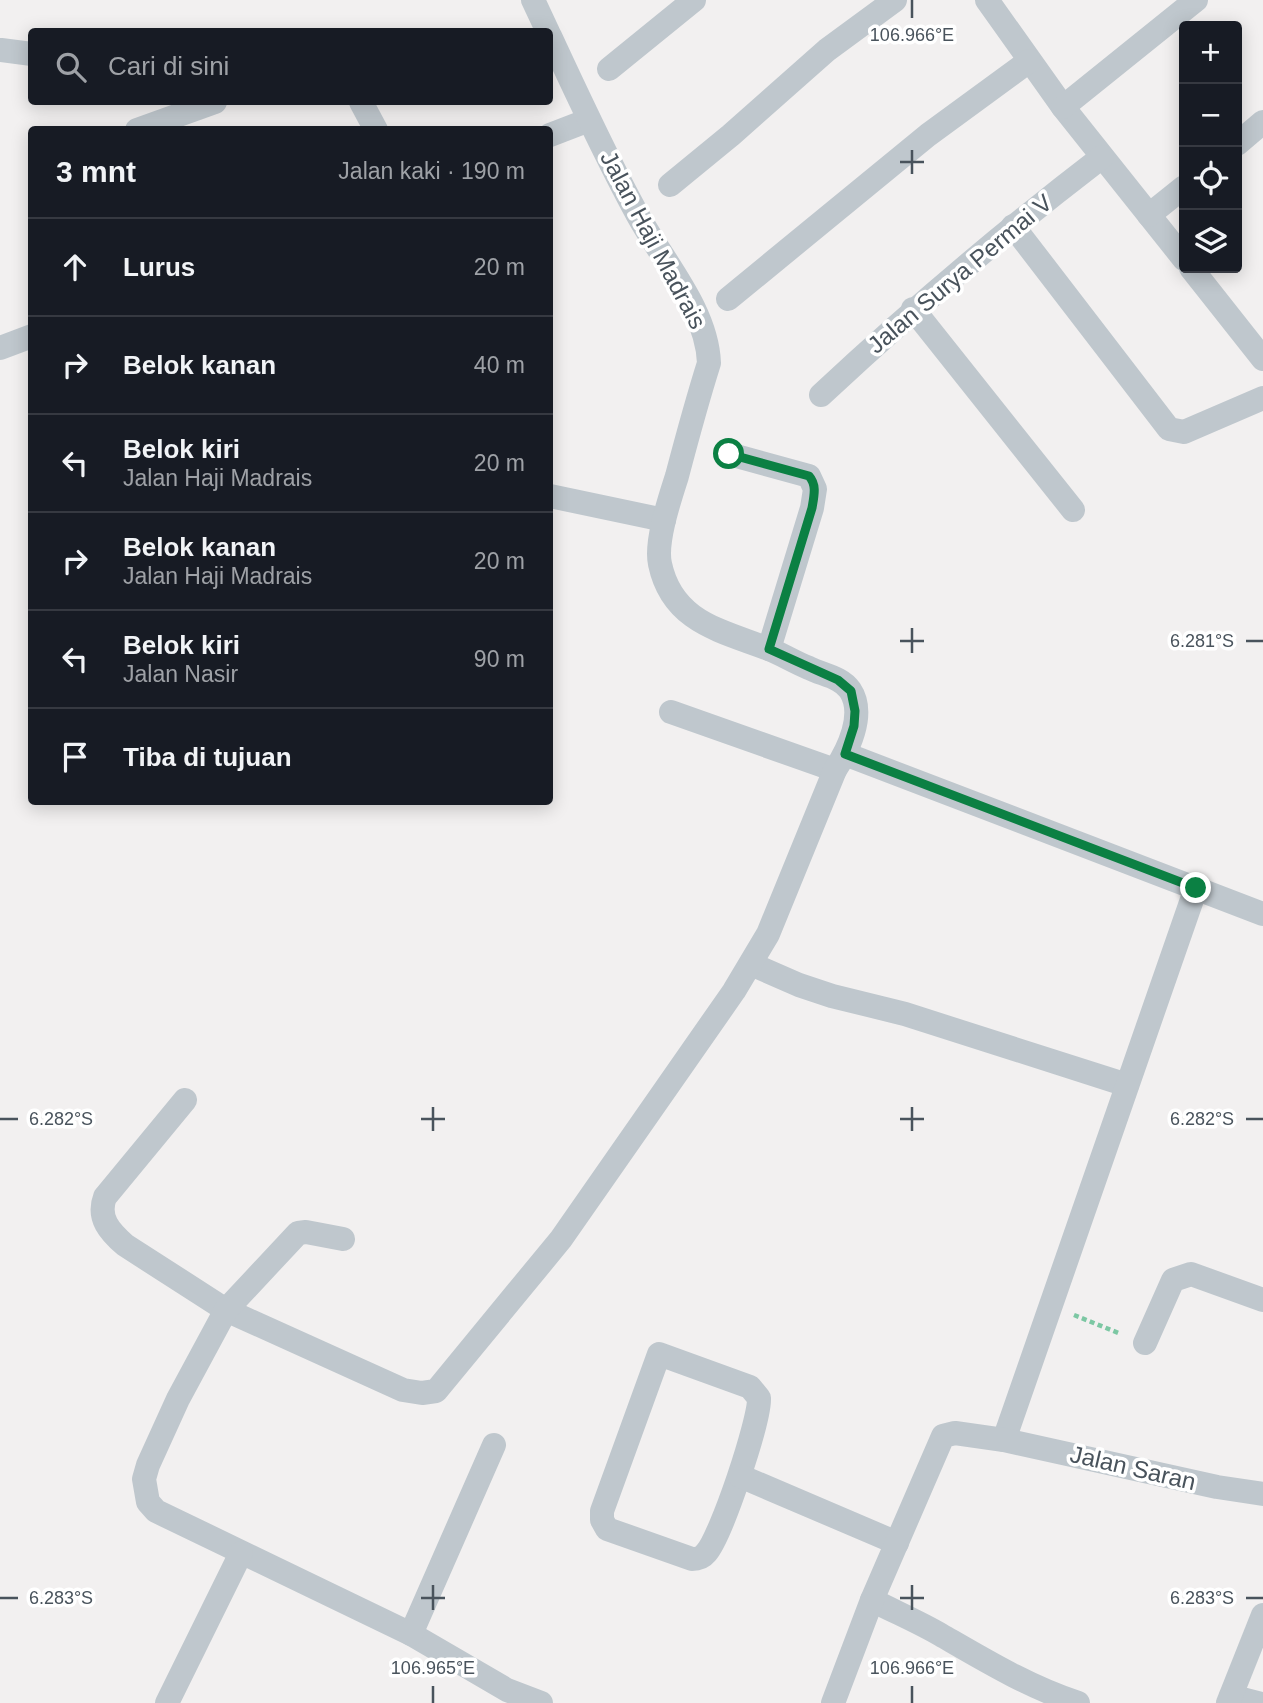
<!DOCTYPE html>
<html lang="id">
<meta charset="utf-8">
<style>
body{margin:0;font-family:Helvetica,sans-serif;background:#242831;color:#f1f3f6}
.controls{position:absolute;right:21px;top:21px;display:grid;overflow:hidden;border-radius:7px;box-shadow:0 4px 18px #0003}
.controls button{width:63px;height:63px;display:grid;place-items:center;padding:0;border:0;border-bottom:2px solid #363941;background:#171b24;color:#f1f3f6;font:35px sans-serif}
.stop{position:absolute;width:21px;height:21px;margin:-16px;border:5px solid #0b8043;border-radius:50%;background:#fff}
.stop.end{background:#0b8043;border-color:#fff;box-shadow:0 2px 7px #0008}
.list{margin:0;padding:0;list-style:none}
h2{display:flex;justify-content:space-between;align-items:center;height:91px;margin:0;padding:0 28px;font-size:30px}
h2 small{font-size:23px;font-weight:400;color:#9ea1a6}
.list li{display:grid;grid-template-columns:46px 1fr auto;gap:21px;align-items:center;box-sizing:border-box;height:98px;padding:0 28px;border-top:2px solid #363941}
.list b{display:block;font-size:26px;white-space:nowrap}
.list p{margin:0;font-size:23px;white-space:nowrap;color:#9ea1a6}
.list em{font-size:23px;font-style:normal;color:#9ea1a6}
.icon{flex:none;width:38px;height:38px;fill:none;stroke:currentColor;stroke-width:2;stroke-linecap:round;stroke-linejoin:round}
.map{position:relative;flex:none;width:1263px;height:1703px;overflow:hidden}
.search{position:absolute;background:#171b24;box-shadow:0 4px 18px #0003;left:28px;top:28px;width:525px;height:77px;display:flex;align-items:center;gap:18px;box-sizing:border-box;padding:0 24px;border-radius:7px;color:#9ea1a6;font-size:26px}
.panel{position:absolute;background:#171b24;box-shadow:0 4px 18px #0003;left:28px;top:126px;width:525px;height:679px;border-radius:7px}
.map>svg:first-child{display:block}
</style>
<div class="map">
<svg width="1263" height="1703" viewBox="0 0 1263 1703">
<rect width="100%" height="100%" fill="#f2f0f0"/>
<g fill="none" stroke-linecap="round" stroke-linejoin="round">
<polyline stroke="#7cc7a3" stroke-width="4.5" stroke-dasharray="5 3.5" stroke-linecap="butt" points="1074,1315 1121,1334"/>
<g stroke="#bfc7cd" stroke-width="24">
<polyline points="533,0 548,32"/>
<polyline points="987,0 1063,107 1184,259"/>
<polyline points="1,50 32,54"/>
<polyline points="609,69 694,0"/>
<polyline points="361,102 376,130"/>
<polyline points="1063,107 1196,0"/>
<polyline points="137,130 215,102"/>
<polyline points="550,135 589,120"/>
<polyline points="1237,144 1263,122"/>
<polyline points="670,185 731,135 827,50 895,0"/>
<polyline points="1149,215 1184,187"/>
<polyline points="1013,226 1169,429 1184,432 1263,398"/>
<polyline points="1191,268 1263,359"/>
<polyline points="728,299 928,135 1029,61"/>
<polyline points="913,309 1073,510"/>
<polyline points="0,348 32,336"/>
<path d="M821 395C911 311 1004 232 1102 157"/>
<polyline points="729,454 809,476 815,489 812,508 769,649"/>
<polyline points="550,496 664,520"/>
<polyline points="671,712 835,770"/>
<polyline points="845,754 1263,914"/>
<polyline points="751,964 799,985 832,996 905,1014 1127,1085"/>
<path d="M185 1100 105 1197C97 1218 110 1232 125 1245L226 1310 403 1390 422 1393 436 1391 561 1239 734 991 768 934 835 770C848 750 866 714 850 690 841 677 823 675 809 668 794 662 780 653 766 648 719 630 672 621 660 564 655 542 670 498 677 476 687 438 697 401 709 363 707 308 660 258 635 210 604 153 577 94 550 36"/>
<polyline points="343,1239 306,1232 298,1233 226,1310 178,1399 148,1465 144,1479 148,1502 156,1511 411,1634 507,1690 541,1703"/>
<polyline points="1145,1343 1173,1280 1191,1274 1263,1300"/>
<path d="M659 1354 750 1387 759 1398C760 1420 721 1537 706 1553 702 1558 698 1559 692 1559L607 1529 602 1520V1511Z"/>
<polyline points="1004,1440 1196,888"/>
<polyline points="740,1476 897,1543"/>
<path d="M872 1600C895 1612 919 1622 941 1635 986 1661 1029 1687 1078 1703"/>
<polyline points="411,1634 494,1445"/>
<polyline points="1231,1696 1258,1703"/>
<polyline points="167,1703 241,1553"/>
<polyline points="833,1703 872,1600 943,1436 955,1433 1004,1440 1217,1487 1263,1494"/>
<polyline points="1228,1703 1263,1615"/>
</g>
</g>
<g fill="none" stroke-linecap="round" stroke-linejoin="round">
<path stroke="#0b8043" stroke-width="9" d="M729 454 809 476C817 485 814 496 812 508L769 649 838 680 851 691 855 711 854 726 845 754 1196 888"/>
</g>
<path fill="none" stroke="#49535c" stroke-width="2.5" d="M912 0V18M912 150V174M900 162H924M912 628V653M900 641H924M1246 641H1263M433 1107V1131M912 1107V1131M0 1119H18M421 1119H445M900 1119H924M1246 1119H1263M433 1585V1610M912 1585V1610M0 1598H18M421 1598H445M900 1598H924M1246 1598H1263M433 1686V1703M912 1686V1703"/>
<g text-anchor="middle" stroke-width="7" stroke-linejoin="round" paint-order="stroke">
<g font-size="24" fill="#49535c" stroke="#fff">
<text transform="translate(653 240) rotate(62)" y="8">Jalan Haji Madrais</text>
<text transform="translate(960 274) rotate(-40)" y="8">Jalan Surya Permai V</text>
<text transform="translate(1133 1468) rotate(13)" y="8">Jalan Saran</text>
</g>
</g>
<g font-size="18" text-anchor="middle" fill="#49535c" stroke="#fff" stroke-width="7" stroke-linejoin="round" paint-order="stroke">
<text x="912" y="41">106.966°E</text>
<text x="1202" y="647">6.281°S</text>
<text x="61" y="1125">6.282°S</text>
<text x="1202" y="1125">6.282°S</text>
<text x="61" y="1604">6.283°S</text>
<text x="1202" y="1604">6.283°S</text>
<text x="433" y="1674">106.965°E</text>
<text x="912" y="1674">106.966°E</text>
</g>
</svg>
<div class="controls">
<button>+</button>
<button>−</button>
<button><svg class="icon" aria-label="locate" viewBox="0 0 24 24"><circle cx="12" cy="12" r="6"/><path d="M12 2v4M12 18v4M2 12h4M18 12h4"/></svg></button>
<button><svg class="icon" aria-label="layers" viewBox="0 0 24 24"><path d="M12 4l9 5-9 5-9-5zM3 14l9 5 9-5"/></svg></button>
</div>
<div class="stop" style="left:729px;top:454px"></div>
<div class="stop end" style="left:1196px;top:888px"></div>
<div class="search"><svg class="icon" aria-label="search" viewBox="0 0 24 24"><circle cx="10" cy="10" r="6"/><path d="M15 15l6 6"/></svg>Cari di sini</div>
<section class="panel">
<h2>3 mnt<small>Jalan kaki · 190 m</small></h2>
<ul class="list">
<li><svg class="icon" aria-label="ahead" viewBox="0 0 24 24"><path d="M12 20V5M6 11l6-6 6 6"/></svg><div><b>Lurus</b></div><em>20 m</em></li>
<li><svg class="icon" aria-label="right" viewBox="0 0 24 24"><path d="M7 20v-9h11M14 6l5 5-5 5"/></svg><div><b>Belok kanan</b></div><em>40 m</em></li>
<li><svg class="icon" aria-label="left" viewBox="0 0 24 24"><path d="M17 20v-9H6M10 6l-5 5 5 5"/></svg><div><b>Belok kiri</b><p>Jalan Haji Madrais</p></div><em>20 m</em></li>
<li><svg class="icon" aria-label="right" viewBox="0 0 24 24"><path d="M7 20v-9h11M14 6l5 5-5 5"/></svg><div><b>Belok kanan</b><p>Jalan Haji Madrais</p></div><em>20 m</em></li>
<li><svg class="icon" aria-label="left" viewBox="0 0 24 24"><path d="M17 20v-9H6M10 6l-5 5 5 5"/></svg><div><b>Belok kiri</b><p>Jalan Nasir</p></div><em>90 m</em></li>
<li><svg class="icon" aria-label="arrive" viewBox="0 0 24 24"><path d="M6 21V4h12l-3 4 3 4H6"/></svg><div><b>Tiba di tujuan</b></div></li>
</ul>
</section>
</div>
